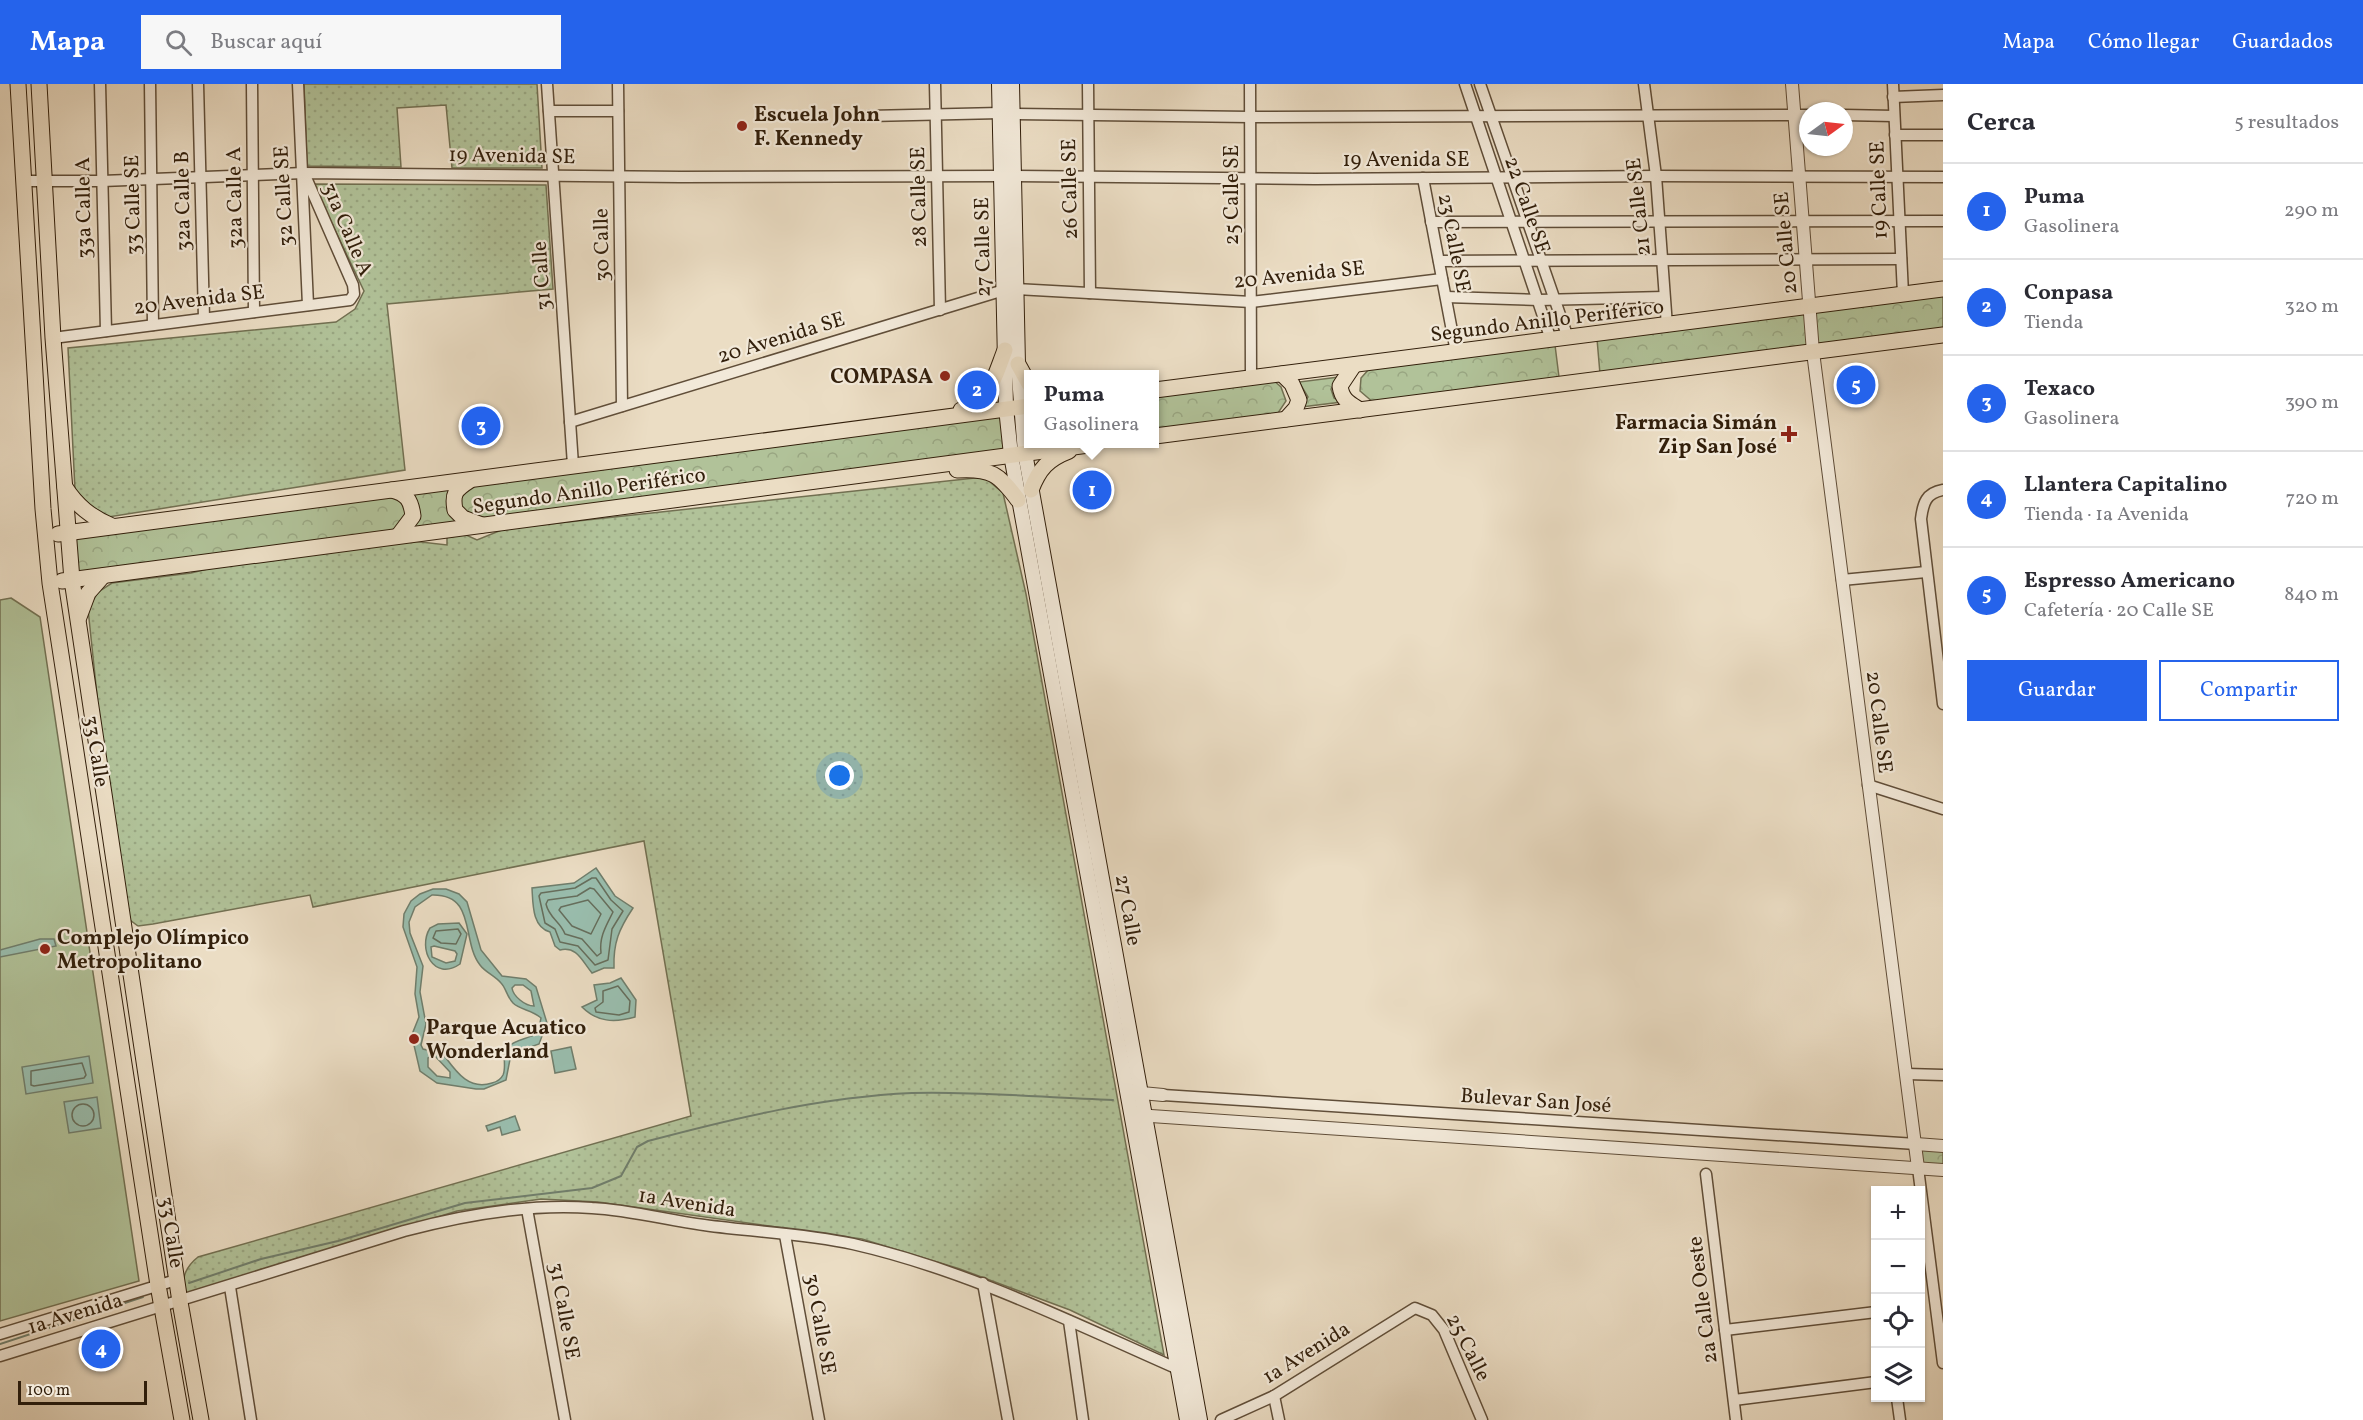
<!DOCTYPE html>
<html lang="es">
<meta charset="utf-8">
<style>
body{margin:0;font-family:Vollkorn,serif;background:#f7f7f7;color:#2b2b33}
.controls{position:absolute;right:18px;bottom:18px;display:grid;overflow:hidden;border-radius:0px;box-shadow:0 2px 4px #0004}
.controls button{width:54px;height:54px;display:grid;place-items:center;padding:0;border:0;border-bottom:2px solid #e1e1e2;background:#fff;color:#2b2b33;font:30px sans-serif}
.compass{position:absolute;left:1799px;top:18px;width:54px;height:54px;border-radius:50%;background:#fff;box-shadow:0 2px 4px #0004;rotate:75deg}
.scale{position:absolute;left:18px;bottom:15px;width:129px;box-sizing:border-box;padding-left:6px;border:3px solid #321f0b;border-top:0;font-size:16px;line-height:21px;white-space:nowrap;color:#321f0b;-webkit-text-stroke:4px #f2e9d9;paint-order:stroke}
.you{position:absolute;left:840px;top:692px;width:21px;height:21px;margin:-15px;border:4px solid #fff;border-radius:50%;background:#1a73e8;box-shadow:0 0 0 9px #1a73e833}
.badge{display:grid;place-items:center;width:39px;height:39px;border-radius:50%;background:#2563eb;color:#fff;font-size:20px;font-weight:700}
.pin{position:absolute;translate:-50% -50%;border:3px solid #fff;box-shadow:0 2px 6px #0006}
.popup{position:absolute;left:1024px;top:286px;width:135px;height:78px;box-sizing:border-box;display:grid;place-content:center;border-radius:0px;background:#fff;filter:drop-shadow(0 2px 4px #0005);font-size:20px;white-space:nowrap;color:#7c7c81}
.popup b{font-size:22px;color:#2b2b33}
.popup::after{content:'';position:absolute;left:50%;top:100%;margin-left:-12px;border:12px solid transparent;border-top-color:#fff}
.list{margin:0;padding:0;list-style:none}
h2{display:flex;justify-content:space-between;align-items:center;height:78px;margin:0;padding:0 24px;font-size:26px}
h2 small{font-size:20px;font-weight:400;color:#7c7c81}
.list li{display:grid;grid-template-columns:39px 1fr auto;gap:18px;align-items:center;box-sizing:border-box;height:96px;padding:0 24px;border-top:2px solid #e1e1e2}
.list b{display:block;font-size:22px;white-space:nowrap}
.list p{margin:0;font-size:20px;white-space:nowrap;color:#7c7c81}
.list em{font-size:20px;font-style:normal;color:#7c7c81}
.actions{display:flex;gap:12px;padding:18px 24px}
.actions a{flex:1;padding:14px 0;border:2px solid #2563eb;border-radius:0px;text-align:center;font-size:21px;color:#2563eb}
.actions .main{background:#2563eb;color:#fff}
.icon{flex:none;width:33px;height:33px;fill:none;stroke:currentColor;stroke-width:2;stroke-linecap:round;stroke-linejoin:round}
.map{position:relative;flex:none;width:1943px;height:1336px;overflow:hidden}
header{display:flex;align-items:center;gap:36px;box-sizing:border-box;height:84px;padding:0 30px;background:#2563eb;color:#fff}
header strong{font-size:28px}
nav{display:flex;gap:33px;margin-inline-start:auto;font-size:21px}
.search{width:420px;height:54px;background:#f7f7f7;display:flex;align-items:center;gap:15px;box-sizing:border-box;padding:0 21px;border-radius:0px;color:#7c7c81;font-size:22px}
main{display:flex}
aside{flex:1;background:#fff}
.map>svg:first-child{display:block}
</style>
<header>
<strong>Mapa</strong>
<div class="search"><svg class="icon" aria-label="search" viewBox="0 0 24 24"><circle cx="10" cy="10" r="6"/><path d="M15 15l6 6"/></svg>Buscar aquí</div>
<nav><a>Mapa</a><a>Cómo llegar</a><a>Guardados</a></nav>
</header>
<main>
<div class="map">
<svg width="1943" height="1336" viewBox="0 0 1943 1336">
<defs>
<pattern id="grass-dots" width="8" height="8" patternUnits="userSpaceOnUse" patternTransform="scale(1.5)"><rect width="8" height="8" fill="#b1c299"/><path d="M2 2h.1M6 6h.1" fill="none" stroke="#99a682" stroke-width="1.8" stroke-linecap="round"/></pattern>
<pattern id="park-crowns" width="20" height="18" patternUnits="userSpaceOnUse" patternTransform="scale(1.5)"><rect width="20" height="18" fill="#b1c299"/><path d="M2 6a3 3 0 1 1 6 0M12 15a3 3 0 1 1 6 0" fill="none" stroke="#99a682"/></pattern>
</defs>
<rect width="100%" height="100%" fill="#ebddc4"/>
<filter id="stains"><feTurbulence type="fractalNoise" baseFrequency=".00333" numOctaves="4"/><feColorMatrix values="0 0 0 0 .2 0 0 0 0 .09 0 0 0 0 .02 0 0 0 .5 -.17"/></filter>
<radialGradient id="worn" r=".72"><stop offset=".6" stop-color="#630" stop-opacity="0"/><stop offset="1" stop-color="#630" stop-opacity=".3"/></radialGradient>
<g fill="url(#grass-dots)" stroke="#727052" stroke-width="1.5">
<polygon points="304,0 537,0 542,84 452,84 446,21 397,24 401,83 307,82"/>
<polygon points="313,100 546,101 553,205 387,220 405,386 102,434 75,406 68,264 336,238 355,225 364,207"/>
<path d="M984 393 1003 409 1026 510 1164 1271 1070 1226 960 1185 862 1155 598 1118 541 1115 457 1127 183 1212C182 1195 184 1184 198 1173L691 1032 644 757 313 823 310 811 153 840 138 842 130 836 94 628 97 611 88 525 98 508 112 499 191 489 224 481 412 457 447 461V453L464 450 477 456 504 445Z"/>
</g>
<g fill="url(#park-crowns)" stroke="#727052" stroke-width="1.5">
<polygon points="1943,206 1943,251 1815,266 1812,223"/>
<polygon points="1805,227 1809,263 1600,290 1597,255"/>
<polygon points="1555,261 1559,293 1374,319 1360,307 1361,294 1370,284"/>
<polygon points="1339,293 1331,305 1334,314 1342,318 1301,323 1308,313 1299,298"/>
<polygon points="1272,295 1281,303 1286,317 1276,332 1155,348 1155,310"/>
<polygon points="1005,326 1010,369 482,434 462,426 457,414 472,398"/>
<polygon points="459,397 451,412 467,438 408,445 402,404"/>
<polygon points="391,406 411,431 397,448 73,495 68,450"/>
<polygon points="1916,1061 1943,1065 1943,1087 1919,1083"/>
</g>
<polygon fill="#b1c299" stroke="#727052" stroke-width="1.5" points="11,514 40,533 139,1197 0,1237 0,516"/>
<g fill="#99bdad" stroke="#707e6c" stroke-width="1.5" fill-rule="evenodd">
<path d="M596 784 615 812 633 824C619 845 613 859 614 884H604L592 889C582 877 577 862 560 866L555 862 550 848C532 843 533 820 532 804L574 799Z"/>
<path d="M433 805H446L459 810 467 818 481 866 502 892 526 895 536 903 547 939 539 960 511 970 506 996 484 1005H476L437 999 420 987 413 957V948L419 933 415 910 417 883 403 843 404 830 411 817 420 810ZM432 811C477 810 461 857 480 881 485 888 495 892 501 899 506 904 507 913 513 919 520 926 533 926 541 934L538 949C529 955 515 955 508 963 501 972 507 982 503 991 501 995 496 998 492 999 468 1007 455 986 443 970L423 965 421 961 426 940 420 908 423 882 410 849 409 838 415 823ZM515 901H523L531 907 534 922C525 922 513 912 512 904ZM434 971 450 988V994L437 992 428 983V974Z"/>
<path d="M459 839 467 850 460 880C434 898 417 865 430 844L438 840ZM434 862 455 867 457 870 455 877 446 879 432 873 431 863Z"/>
<polygon points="40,855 54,855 56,862 0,873 0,866"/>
<path d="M621 894 636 916 635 933C614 939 597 938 582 923L597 916 594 901 610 899Z"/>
<polygon points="571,963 576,985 555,989 551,967"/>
<polygon points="89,972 93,999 26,1010 22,983"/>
<polygon points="97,1013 101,1044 69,1049 64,1018"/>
<polygon points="515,1032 520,1046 502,1051 500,1043 488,1047 486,1042"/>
</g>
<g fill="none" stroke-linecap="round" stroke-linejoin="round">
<g stroke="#666e5c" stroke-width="1.5">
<polygon points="592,794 596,794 611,816 623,827 612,845 608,876 595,881 578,862 560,858 555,845 545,839 539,812 541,809 575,804"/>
<path d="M590 804 594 805 613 828C606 842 599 853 601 869L597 872 582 855 565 850C560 837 549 834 546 820L548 816 577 812Z"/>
<polygon points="588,816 601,830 591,850 572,842 559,826 561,823"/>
<polygon points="458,845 461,850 456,860 441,859 433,854 436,847"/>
<polygon points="618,902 630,917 629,928 619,931 596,928 595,924 603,918 603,907"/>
<polygon points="82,979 86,991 84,994 34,1002 31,1001 31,987"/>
<circle cx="83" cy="1031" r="11"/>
</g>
<g stroke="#707e6c" stroke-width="2">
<path d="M189 1199 261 1175 338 1157 465 1119 592 1104 621 1092 637 1063 648 1057C735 1034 822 1013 912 1009 978 1007 1047 1014 1113 1016"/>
<polyline points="0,1260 143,1213"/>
</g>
<g stroke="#604e39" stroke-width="13">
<g id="minor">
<polyline points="100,0 106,247"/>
<polyline points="150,0 153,241"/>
<polyline points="198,0 204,234"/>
<polyline points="252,0 254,228"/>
<polyline points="298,0 308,221"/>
<polyline points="547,0 573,381"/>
<polyline points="618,0 622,322"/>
<polyline points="935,0 940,226"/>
<polyline points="1088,0 1090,209"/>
<polyline points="1250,0 1251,294"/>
<polyline points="1465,0 1551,256"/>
<polyline points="1480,0 1568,254"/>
<polyline points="1644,0 1656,92 1667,242"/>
<polyline points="1893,0 1903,210"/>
<polyline points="1893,13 1943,11"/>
<polyline points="549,27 618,27"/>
<polyline points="1013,30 1250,33 1808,31"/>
<polyline points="1844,31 1894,32"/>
<polyline points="869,32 1000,29"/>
<polyline points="1895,51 1943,51"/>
<polyline points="1014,92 1315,95 1656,92 1943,93"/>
<polyline points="1423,94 1456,268"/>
<polyline points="23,97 102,97 304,89 681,93 1001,92"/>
<polyline points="1431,138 1943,137"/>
<polyline points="1439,177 1901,175"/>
<polyline points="1016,205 1251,218 1442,195"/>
<polyline points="1446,213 1539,216 1664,213"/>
<polyline points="53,254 350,216 354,210 353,201 304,89"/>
<polyline points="570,338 1004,206"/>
<path d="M1943 406C1926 409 1923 419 1921 435L1943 620"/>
<polyline points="1842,496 1926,488"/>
<polyline points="1868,701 1943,725"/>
<polyline points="1907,990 1943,991"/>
<polyline points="1163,1011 1916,1060"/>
<polyline points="1918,1084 1943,1279"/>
<polyline points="1706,1090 1736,1336"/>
<polyline points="527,1125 565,1336"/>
<polyline points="785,1151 819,1336"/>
<polyline points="983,1199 1008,1336"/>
<polyline points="230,1203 251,1336"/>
<polyline points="1069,1237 1083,1336"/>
<polyline points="1725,1246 1876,1228"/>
<polyline points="0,1250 176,1196"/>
<path d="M0 1272 404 1147C464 1131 529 1119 592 1124 630 1126 667 1136 704 1141 753 1148 804 1149 853 1160 967 1186 1071 1238 1178 1285"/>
<polyline points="1274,1312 1279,1336"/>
<polyline points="1897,1314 1900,1336"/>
<polyline points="1734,1316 1876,1298"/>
<polyline points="1221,1336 1274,1312 1415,1224 1432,1231 1444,1246 1482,1336"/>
</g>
</g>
<g stroke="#604e39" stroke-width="14">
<g id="tertiary">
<polyline points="1792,0 1813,268 1918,1084"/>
<polyline points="1131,1008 1163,1011"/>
<polyline points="1136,1031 1943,1086"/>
<polyline points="1916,1060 1943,1062"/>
</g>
</g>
<g stroke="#321f0b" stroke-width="16">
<g id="secondary">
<polyline points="999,0 1006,324 1011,371 1187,1336"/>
<polyline points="1012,0 1018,280 1025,369 1200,1336"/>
</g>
</g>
<g stroke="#321f0b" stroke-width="17">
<g id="primary">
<polyline points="18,0 43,425 50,499 158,1201 182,1336"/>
<polyline points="39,0 53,254 72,496 180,1218 201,1336"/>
<polyline points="1018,280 1029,300"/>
<path d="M1354 281 1340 302C1342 316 1349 319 1360 326"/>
<polyline points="1282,290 1292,300 1299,316 1296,324 1286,335"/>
<polyline points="1155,306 1943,205"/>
<path d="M961 326C992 313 994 294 1005 266"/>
<polyline points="1155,352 1943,251"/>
<path d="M957 386C991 384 999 390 1018 416"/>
<path d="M469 397C455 406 452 410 455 426L463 434 482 441"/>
<path d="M65 403C77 422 91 433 112 442"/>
<path d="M392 406C407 410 411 416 413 432L398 452"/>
<path d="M1031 406C1039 385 1048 375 1069 367"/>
<polyline points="58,450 1029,322"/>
<polyline points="62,497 1096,360"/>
<polyline points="79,533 88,509 103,492"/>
</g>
</g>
<use href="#minor" stroke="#f2e9d9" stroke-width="10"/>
<use href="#tertiary" stroke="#f2e9d9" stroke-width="12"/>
<use href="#secondary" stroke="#f2e9d9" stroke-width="14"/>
<use href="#primary" stroke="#ebddc4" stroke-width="15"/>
</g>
<g fill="#8f2418" stroke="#f2e9d9" stroke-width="2">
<circle cx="742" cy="42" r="6"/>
<circle cx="945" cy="292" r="6"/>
<path d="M1786 341h6v6h6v6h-6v6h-6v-6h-6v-6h6z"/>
<circle cx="45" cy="865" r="6"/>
<circle cx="414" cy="955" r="6"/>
</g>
<g text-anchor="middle" stroke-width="4.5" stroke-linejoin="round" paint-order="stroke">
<g font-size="21" font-weight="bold" fill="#321f0b" stroke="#f2e9d9" text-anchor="start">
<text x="754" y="37">Escuela John<tspan x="754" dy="24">F. Kennedy</tspan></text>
<text x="933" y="299" text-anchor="end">COMPASA</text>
<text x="1777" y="345" text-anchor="end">Farmacia Simán<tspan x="1777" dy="24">Zip San José</tspan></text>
<text x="57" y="860">Complejo Olímpico<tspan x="57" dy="24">Metropolitano</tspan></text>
<text x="426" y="950">Parque Acuatico<tspan x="426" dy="24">Wonderland</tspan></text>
</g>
<g font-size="21" fill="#321f0b" stroke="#f2e9d9">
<text transform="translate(512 71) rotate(1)" y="7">19 Avenida SE</text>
<text x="1406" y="82">19 Avenida SE</text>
<text transform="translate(1069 105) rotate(-91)" y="7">26 Calle SE</text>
<text transform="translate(1878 106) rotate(-92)" y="7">19 Calle SE</text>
<text transform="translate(1231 111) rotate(-90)" y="7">25 Calle SE</text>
<text transform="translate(283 112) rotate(-93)" y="7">32 Calle SE</text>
<text transform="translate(918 113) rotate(-91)" y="7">28 Calle SE</text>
<text transform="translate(234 114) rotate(-91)" y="7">32a Calle A</text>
<text transform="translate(182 117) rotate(-91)" y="7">32a Calle B</text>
<text transform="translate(132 121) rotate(-91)" y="7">33 Calle SE</text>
<text transform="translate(1528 121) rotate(71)" y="7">22 Calle SE</text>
<text transform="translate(1638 123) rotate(-96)" y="7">21 Calle SE</text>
<text transform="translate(83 124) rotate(-91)" y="7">33a Calle A</text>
<text transform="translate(348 145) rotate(67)" y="7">31a Calle A</text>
<text transform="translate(1455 159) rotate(79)" y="7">23 Calle SE</text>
<text transform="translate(1785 159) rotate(-95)" y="7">20 Calle SE</text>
<text transform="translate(601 161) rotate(-91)" y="7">30 Calle</text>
<text transform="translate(982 163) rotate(-91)" y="7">27 Calle SE</text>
<text transform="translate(1299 190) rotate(-6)" y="7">20 Avenida SE</text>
<text transform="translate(541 192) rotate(-94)" y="7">31 Calle</text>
<text transform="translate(199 215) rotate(-7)" y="7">20 Avenida SE</text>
<text transform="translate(1547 236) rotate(-7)" y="7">Segundo Anillo Periférico</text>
<text transform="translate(781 253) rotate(-17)" y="7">20 Avenida SE</text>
<text transform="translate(589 406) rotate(-8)" y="7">Segundo Anillo Periférico</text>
<text transform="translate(1880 638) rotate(83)" y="7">20 Calle SE</text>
<text transform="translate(97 667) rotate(81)" y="7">33 Calle</text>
<text transform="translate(1129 826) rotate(80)" y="7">27 Calle</text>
<text transform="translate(1536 1016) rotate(4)" y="7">Bulevar San José</text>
<text transform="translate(687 1118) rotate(9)" y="7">1a Avenida</text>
<text transform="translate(172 1148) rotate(81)" y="7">33 Calle</text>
<text transform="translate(1702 1216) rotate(-97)" y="7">2a Calle Oeste</text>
<text transform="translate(565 1227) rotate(80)" y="7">31 Calle SE</text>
<text transform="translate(75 1229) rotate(-17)" y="7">1a Avenida</text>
<text transform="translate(821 1240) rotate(80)" y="7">30 Calle SE</text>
<text transform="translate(1469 1263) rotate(63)" y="7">25 Calle</text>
<text transform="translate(1306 1268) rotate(-32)" y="7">1a Avenida</text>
</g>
</g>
<rect width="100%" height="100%" filter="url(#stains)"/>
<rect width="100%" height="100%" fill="url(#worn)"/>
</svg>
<div class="controls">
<button>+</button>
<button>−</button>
<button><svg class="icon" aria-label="locate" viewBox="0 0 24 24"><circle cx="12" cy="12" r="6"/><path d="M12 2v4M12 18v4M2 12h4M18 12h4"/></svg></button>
<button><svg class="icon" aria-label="layers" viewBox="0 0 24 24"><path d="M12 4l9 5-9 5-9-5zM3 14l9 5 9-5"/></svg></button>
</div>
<svg class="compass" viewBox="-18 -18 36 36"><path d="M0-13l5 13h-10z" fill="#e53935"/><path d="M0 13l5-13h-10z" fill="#7c7c81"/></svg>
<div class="scale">100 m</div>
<div class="you"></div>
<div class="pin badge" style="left:1092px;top:406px">1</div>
<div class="popup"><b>Puma</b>Gasolinera</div>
<div class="pin badge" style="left:977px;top:306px">2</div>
<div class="pin badge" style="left:481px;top:342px">3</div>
<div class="pin badge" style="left:101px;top:1265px">4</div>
<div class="pin badge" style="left:1856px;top:301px">5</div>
</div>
<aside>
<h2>Cerca<small>5 resultados</small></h2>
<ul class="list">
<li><span class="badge">1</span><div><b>Puma</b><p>Gasolinera</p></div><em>290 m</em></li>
<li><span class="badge">2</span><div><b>Conpasa</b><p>Tienda</p></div><em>320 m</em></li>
<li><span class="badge">3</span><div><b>Texaco</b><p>Gasolinera</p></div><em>390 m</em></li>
<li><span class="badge">4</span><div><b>Llantera Capitalino</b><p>Tienda · 1a Avenida</p></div><em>720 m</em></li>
<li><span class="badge">5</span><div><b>Espresso Americano</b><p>Cafetería · 20 Calle SE</p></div><em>840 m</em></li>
</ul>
<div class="actions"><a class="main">Guardar</a><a>Compartir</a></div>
</aside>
</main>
